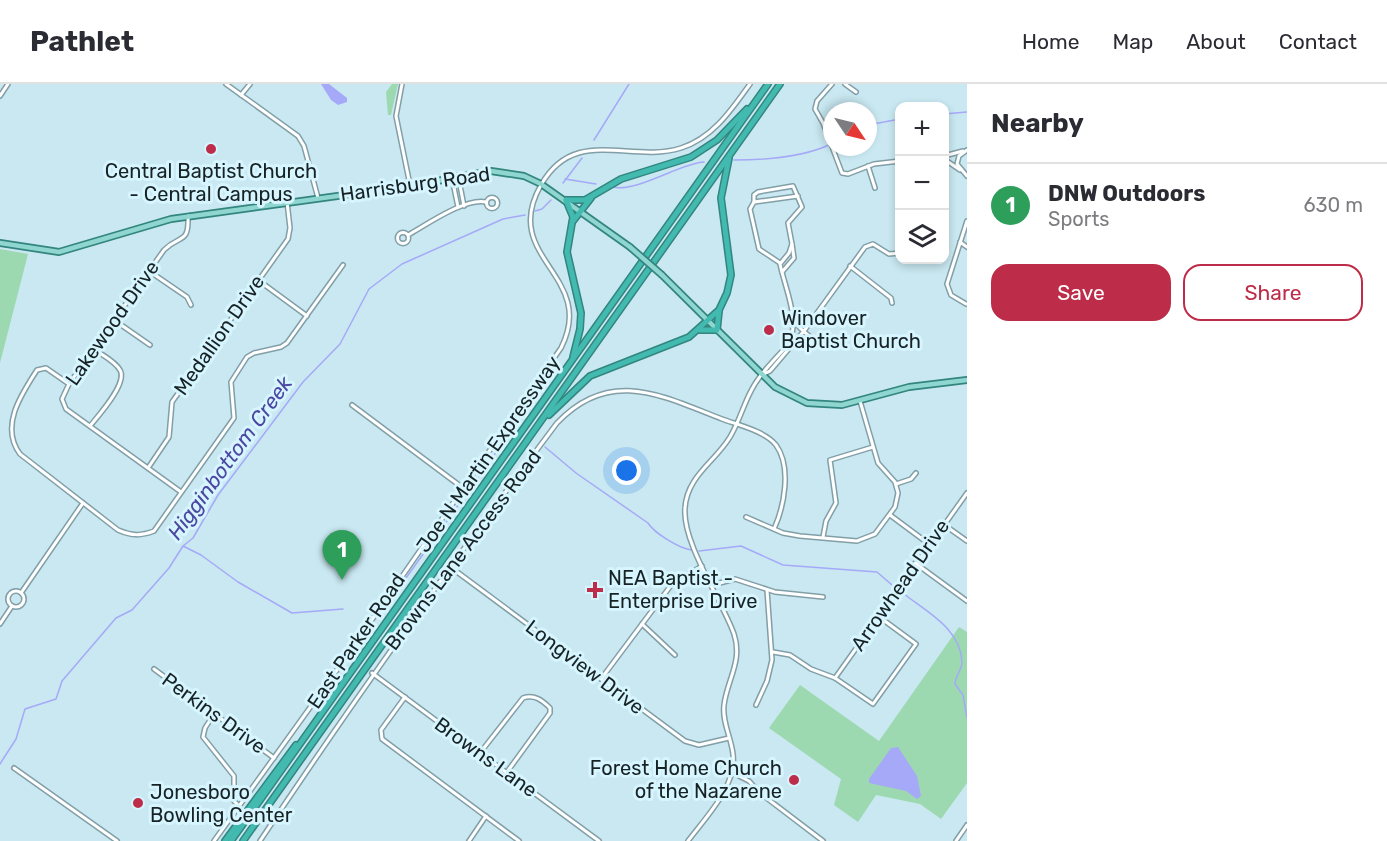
<!DOCTYPE html>
<meta charset="utf-8">
<style>
body{margin:0;font-family:Rubik,sans-serif;background:#f7f7f7;color:#2b2b33}
.controls{position:absolute;right:18px;top:18px;display:grid;overflow:hidden;border-radius:12px;box-shadow:0 3px 9px #0003}
.controls button{width:54px;height:54px;display:grid;place-items:center;padding:0;border:0;border-bottom:2px solid #e1e1e2;background:#fff;color:#2b2b33;font:30px sans-serif}
.compass{position:absolute;left:823px;top:18px;width:54px;height:54px;border-radius:50%;background:#fff;box-shadow:0 3px 9px #0003;rotate:125deg}
.you{position:absolute;left:627px;top:387px;width:21px;height:21px;margin:-15px;border:4px solid #fff;border-radius:50%;background:#1a73e8;box-shadow:0 0 0 9px #1a73e833}
.badge{display:grid;place-items:center;width:39px;height:39px;border-radius:50%;background:#bd2c48;color:#fff;font-size:20px;font-weight:700}
.pin{position:absolute;translate:-50% -50px;filter:drop-shadow(0 2px 3px #0008)}
.pin::after{content:'';position:absolute;top:32px;width:21px;height:18px;background:inherit;clip-path:polygon(0 0,100% 0,50% 100%)}
.list{margin:0;padding:0;list-style:none}
h2{display:flex;justify-content:space-between;align-items:center;height:78px;margin:0;padding:0 24px;font-size:26px}
h2 small{font-size:20px;font-weight:400;color:#7c7c81}
.list li{display:grid;grid-template-columns:39px 1fr auto;gap:18px;align-items:center;box-sizing:border-box;height:84px;padding:0 24px;border-top:2px solid #e1e1e2}
.list b{display:block;font-size:22px;white-space:nowrap}
.list p{margin:0;font-size:20px;white-space:nowrap;color:#7c7c81}
.list em{font-size:20px;font-style:normal;color:#7c7c81}
.actions{display:flex;gap:12px;padding:18px 24px}
.actions a{flex:1;padding:14px 0;border:2px solid #bd2c48;border-radius:18px;text-align:center;font-size:21px;color:#bd2c48}
.actions .main{background:#bd2c48;color:#fff}
.icon{flex:none;width:33px;height:33px;fill:none;stroke:currentColor;stroke-width:2;stroke-linecap:round;stroke-linejoin:round}
.map{position:relative;flex:none;width:967px;height:757px;overflow:hidden}
header{display:flex;align-items:center;gap:36px;box-sizing:border-box;height:84px;padding:0 30px;background:#fff;border-bottom:2px solid #e1e1e2}
header strong{font-size:28px}
nav{display:flex;gap:33px;margin-inline-start:auto;font-size:21px}
main{display:flex}
aside{flex:1;background:#fff}
.map>svg:first-child{display:block}
</style>
<header>
<strong>Pathlet</strong>
<nav><a>Home</a><a>Map</a><a>About</a><a>Contact</a></nav>
</header>
<main>
<div class="map">
<svg width="967" height="757" viewBox="0 0 967 757">
<rect width="100%" height="100%" fill="#c9e8f1"/>
<g fill="#9dd9b0">
<polygon points="392,0 398,0 391,31 388,31 386,8"/>
<polygon points="0,165 28,170 0,279"/>
<polygon points="959,543 967,548 967,699 941,735 920,720 876,711 858,738 834,721 841,695 769,644 800,601 879,657"/>
</g>
<g fill="#a5a9f8">
<polygon points="321,0 329,0 347,14 347,18 338,21 331,16"/>
<polygon points="898,663 917,692 921,712 917,715 906,707 869,699 869,695 891,664"/>
</g>
<g fill="none" stroke-linecap="round" stroke-linejoin="round">
<g stroke="#a5a9f8" stroke-width="1.5">
<polyline points="944,30 967,28"/>
<polyline points="868,41 900,35"/>
<polyline points="594,56 629,0"/>
<path d="M734 76C764 76 804 73 831 60"/>
<polyline points="565,95 596,100"/>
<polyline points="563,99 582,74"/>
<path d="M613 103C636 109 683 78 704 78"/>
<polyline points="535,127 542,125 551,116"/>
<path d="M545 363 576 389 648 439C654 449 680 465 692 466"/>
<polyline points="183,462 201,471 238,498 292,529 343,525"/>
<polyline points="699,467 741,462 783,481 877,488 892,501"/>
<path d="M904 510C927 528 961 545 962 578 962 586 955 592 955 600L963 611 967 634"/>
<polyline points="388,519 510,349"/>
<polyline points="0,680 16,655 25,625 56,615 62,597 116,534 132,526 169,484 183,462 193,454 218,411 303,298 340,260 369,205 402,180 503,135 525,131"/>
</g>
<g stroke="#829fa7" stroke-width="6">
<g id="minor">
<polyline points="226,0 298,52 304,62 318,114"/>
<polyline points="402,0 396,32 410,101"/>
<polyline points="832,0 817,17 815,25 823,39 842,89 848,90 874,80 900,77"/>
<polyline points="845,0 856,8"/>
<polyline points="241,11 250,0"/>
<polyline points="0,12 8,0"/>
<polyline points="967,66 959,72 957,80 967,92"/>
<polyline points="944,72 963,67"/>
<polyline points="944,75 960,86"/>
<polyline points="868,82 875,104"/>
<polyline points="458,91 464,122"/>
<polyline points="452,94 458,123"/>
<circle cx="492" cy="119" r="5.5"/>
<path d="M754 118V111L758 108 793 102 802 123 788 139 792 160 789 169 780 180C785 205 803 241 786 263"/>
<circle cx="403" cy="154" r="5.5"/>
<path d="M408 151C426 141 466 113 486 118"/>
<polyline points="960,158 967,163"/>
<polyline points="780,179 759,165 750,125 754,118 798,112"/>
<polyline points="850,182 891,214 892,219"/>
<polyline points="149,187 187,213 191,221"/>
<polyline points="782,188 794,174 792,160"/>
<polyline points="258,196 307,232"/>
<polyline points="966,220 951,211 947,200 967,137"/>
<path d="M793 235C801 248 818 260 832 262"/>
<polyline points="114,236 150,261"/>
<polyline points="795,236 802,240 808,239"/>
<polyline points="764,290 770,287 804,247 865,163 873,160 889,170 900,169"/>
<path d="M69 300 46 284 37 286C20 312 0 343 20 370L118 446C132 452 141 452 154 447L234 334 231 298 247 273 254 269 281 263 287 259 343 181"/>
<polyline points="352,321 463,404"/>
<path d="M90 342C99 331 128 299 120 286 115 277 102 271 94 265"/>
<polyline points="148,384 169,353 172,318 288,155 290,144 287,118"/>
<polyline points="896,400 911,395 916,389"/>
<path d="M181 408 66 325 62 315 69 300 164 166C180 150 189 161 188 132"/>
<polyline points="890,431 929,460"/>
<polyline points="746,433 783,449 800,452 857,457 875,450 895,423 898,409 895,398 878,379 860,317"/>
<polyline points="943,440 967,457"/>
<polyline points="823,453 826,437 836,419 830,376 873,363"/>
<polyline points="915,479 967,517"/>
<polyline points="449,482 685,657 699,661 729,654"/>
<polyline points="712,501 735,495 775,508 823,513"/>
<circle cx="16" cy="515" r="8"/>
<polyline points="21,509 83,419"/>
<polyline points="0,540 12,522"/>
<polyline points="642,540 675,571"/>
<polyline points="773,568 790,571 811,585 835,594 873,620 916,560 878,532"/>
<polyline points="154,585 274,674"/>
<polyline points="372,589 599,757"/>
<polyline points="835,594 967,409"/>
<polyline points="601,595 672,500 702,482"/>
<polyline points="405,613 381,646 382,655 519,757"/>
<polyline points="756,621 767,597 772,576 767,506"/>
<polyline points="214,630 205,644 203,653 234,692 234,717 239,722"/>
<path d="M480 669 523 614C534 610 542 616 550 624V629L507 688"/>
<polyline points="14,684 117,757"/>
<polyline points="731,688 749,697 760,709 823,757"/>
<path d="M214 757 332 593 561 264C598 191 499 174 541 101 575 41 630 80 681 64 713 54 732 25 750 0"/>
<path d="M260 757C355 614 454 476 557 339 610 283 662 312 722 335 738 341 765 347 776 361 792 383 784 423 774 445"/>
<polyline points="469,757 486,732"/>
<path d="M688 757C706 733 737 702 733 670 731 653 722 638 724 621 727 596 743 577 734 550 722 516 682 459 685 424 687 392 715 378 730 353 739 338 743 322 751 307 759 291 773 277 785 264L791 262"/>
<polyline points="956,757 967,741"/>
</g>
</g>
<g stroke="#33857f" stroke-width="8">
<g id="major">
<polyline points="0,159 59,168 171,135 410,102 491,87 524,92 541,100 630,163"/>
<polyline points="662,191 775,303 807,319 842,321 909,303 967,296"/>
</g>
</g>
<g stroke="#33857f" stroke-width="8">
<g id="highway">
<polyline points="566,116 585,116 621,95 691,73 717,56 747,25"/>
<polyline points="566,116 573,133 567,168 581,229 580,245 573,273"/>
<polyline points="573,137 591,114"/>
<polyline points="700,246 717,246 719,227"/>
<polyline points="549,331 590,292 689,253 719,226 727,209 731,191 721,114 729,74"/>
<polyline points="225,757 296,661"/>
<polyline points="231,757 768,0"/>
<polyline points="243,757 780,0"/>
</g>
</g>
<use href="#minor" stroke="#fff" stroke-width="3"/>
<use href="#major" stroke="#8ed6cf" stroke-width="4.5"/>
<use href="#highway" stroke="#42baaf" stroke-width="5"/>
<g stroke="#33857f" stroke-width="8" stroke-linecap="butt">
<polyline id="major-bridge" points="630,163 662,191"/>
</g>
<use href="#major-bridge" stroke="#8ed6cf" stroke-width="4.5"/>
</g>
<g fill="#bd2c48" stroke="#d6f5fe" stroke-width="2">
<circle cx="211" cy="65" r="6"/>
<circle cx="769" cy="246" r="6"/>
<path d="M592 497h6v6h6v6h-6v6h-6v-6h-6v-6h6z"/>
<circle cx="794" cy="696" r="6"/>
<circle cx="138" cy="719" r="6"/>
</g>
<g text-anchor="middle" stroke-width="6" stroke-linejoin="round" paint-order="stroke">
<g font-size="20" fill="#172225" stroke="#d6f5fe" text-anchor="start">
<text x="211" y="94" text-anchor="middle">Central Baptist Church<tspan x="211" dy="23">- Central Campus</tspan></text>
<text x="781" y="241">Windover<tspan x="781" dy="23">Baptist Church</tspan></text>
<text x="608" y="501">NEA Baptist -<tspan x="608" dy="23">Enterprise Drive</tspan></text>
<text x="782" y="691" text-anchor="end">Forest Home Church<tspan x="782" dy="23">of the Nazarene</tspan></text>
<text x="150" y="715">Jonesboro<tspan x="150" dy="23">Bowling Center</tspan></text>
</g>
<g font-size="20" fill="#172225" stroke="#d6f5fe">
<text transform="translate(415 100) rotate(-8)" y="7">Harrisburg Road</text>
<text transform="translate(112 239) rotate(-55)" y="7">Lakewood Drive</text>
<text transform="translate(219 251) rotate(-55)" y="7">Medallion Drive</text>
<text transform="translate(488 370) rotate(-55)" y="7">Joe N Martin Expressway</text>
<text transform="translate(463 466) rotate(-53)" y="7">Browns Lane Access Road</text>
<text transform="translate(900 501) rotate(-55)" y="7">Arrowhead Drive</text>
<text transform="translate(356 557) rotate(-56)" y="7">East Parker Road</text>
<text transform="translate(585 583) rotate(37)" y="7">Longview Drive</text>
<text transform="translate(214 629) rotate(36)" y="7">Perkins Drive</text>
<text transform="translate(486 673) rotate(36)" y="7">Browns Lane</text>
</g>
<g font-size="21" font-style="italic" fill="#4b47a2" stroke="#d6f5fe">
<text transform="translate(230 374) rotate(-54)" y="7">Higginbottom Creek</text>
</g>
</g>
</svg>
<div class="controls">
<button>+</button>
<button>−</button>
<button><svg class="icon" aria-label="layers" viewBox="0 0 24 24"><path d="M12 4l9 5-9 5-9-5zM3 14l9 5 9-5"/></svg></button>
</div>
<svg class="compass" viewBox="-18 -18 36 36"><path d="M0-13l5 13h-10z" fill="#e53935"/><path d="M0 13l5-13h-10z" fill="#7c7c81"/></svg>
<div class="you"></div>
<div class="pin badge" style="left:342px;top:496px;background:#2e9e5b">1</div>
</div>
<aside>
<h2>Nearby<small></small></h2>
<ul class="list">
<li><span class="badge" style="background:#2e9e5b">1</span><div><b>DNW Outdoors</b><p>Sports</p></div><em>630 m</em></li>
</ul>
<div class="actions"><a class="main">Save</a><a>Share</a></div>
</aside>
</main>
